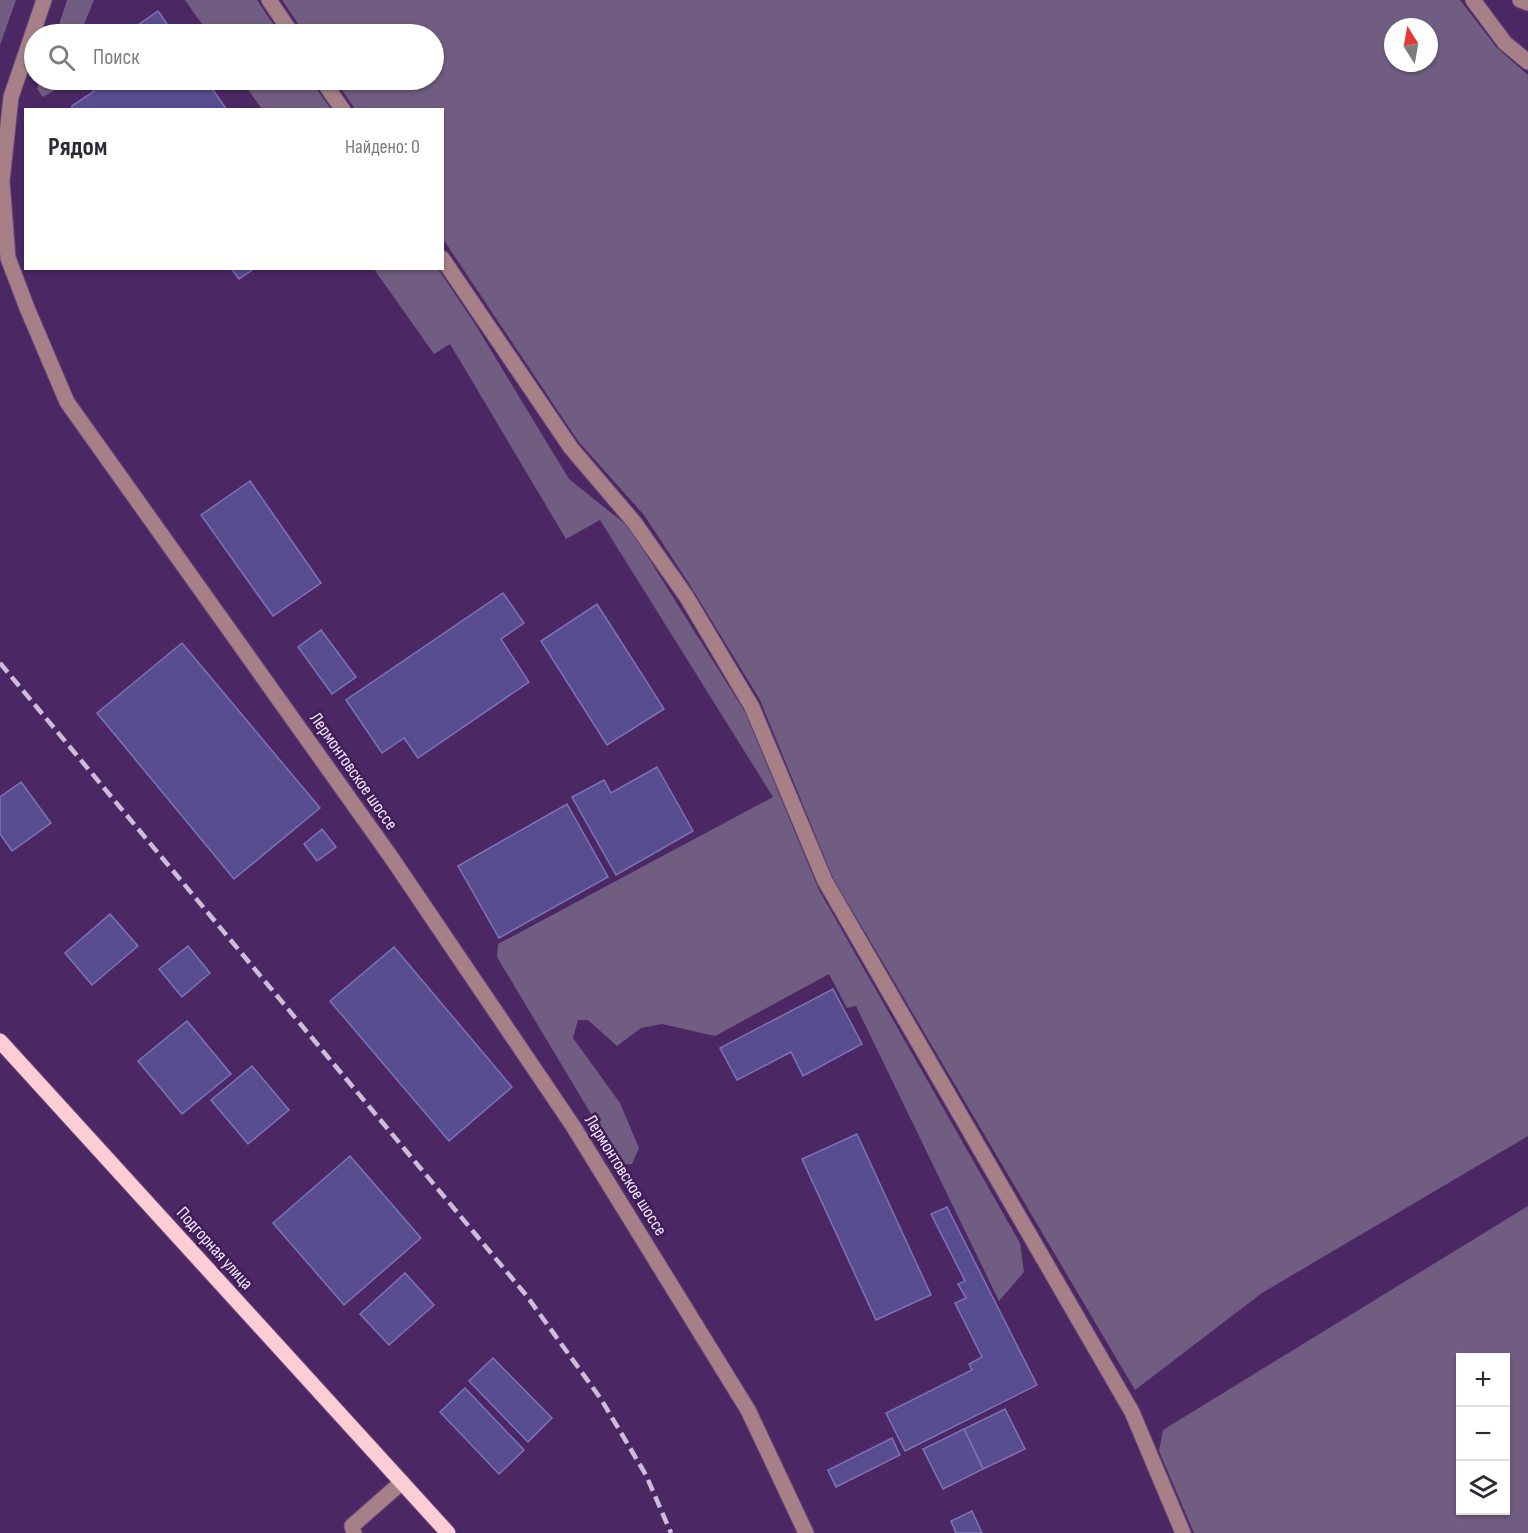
<!DOCTYPE html>
<html lang="ru">
<meta charset="utf-8">
<style>
body{margin:0;font-family:"Sofia Sans Condensed",sans-serif;background:#f7f7f7;color:#2b2b33}
.controls{position:absolute;right:18px;bottom:18px;display:grid;overflow:hidden;border-radius:0px;box-shadow:0 2px 4px #0004}
.controls button{width:54px;height:54px;display:grid;place-items:center;padding:0;border:0;border-bottom:2px solid #e1e1e2;background:#fff;color:#2b2b33;font:30px sans-serif}
.compass{position:absolute;left:1384px;top:18px;width:54px;height:54px;border-radius:50%;background:#fff;box-shadow:0 2px 4px #0004;rotate:349deg}
.list{margin:0;padding:0;list-style:none}
h2{display:flex;justify-content:space-between;align-items:center;height:78px;margin:0;padding:0 24px;font-size:26px}
h2 small{font-size:20px;font-weight:400;color:#7c7c81}
.icon{flex:none;width:33px;height:33px;fill:none;stroke:currentColor;stroke-width:2;stroke-linecap:round;stroke-linejoin:round}
.map{position:relative;flex:none;width:1528px;height:1533px;overflow:hidden}
.search{position:absolute;background:#fff;box-shadow:0 2px 4px #0004;left:24px;top:24px;width:420px;height:66px;display:flex;align-items:center;gap:15px;box-sizing:border-box;padding:0 21px;border-radius:33px;color:#7c7c81;font-size:22px}
.panel{position:absolute;background:#fff;box-shadow:0 2px 4px #0004;left:24px;top:108px;width:420px;height:162px;border-radius:0px}
.map>svg:first-child{display:block}
</style>
<div class="map">
<svg width="1528" height="1533" viewBox="0 0 1528 1533">
<rect width="100%" height="100%" fill="#4b2864"/>
<g fill="#715d82" fill-rule="evenodd">
<polygon points="0,0 16,0 0,45"/>
<polygon points="67,0 94,0 80,34 56,34"/>
<polygon points="185,0 257,0 280,34 209,34"/>
<path d="M282 0H1460L1497 48 1528 75V1136L1262 1293 1135 1390 833 878 760 700 690 585 644 515 578 441 443 239 442 110 355 109 335 80H434V34H305ZM1393 27H1429V63H1393Z"/>
<polygon points="40,80 62,80 60,87 43,97 37,89"/>
<polygon points="241,80 310,80 331,109 262,109"/>
<polygon points="374,269 438,269 475,324 569,479 629,527 745,712 819,890 1020,1243 1024,1272 999,1301 856,1006 847,1008 829,974 715,1036 662,1024 641,1028 617,1046 588,1020 578,1020 573,1038 620,1103 639,1148 632,1164 621,1164 497,957 498,944 773,797 600,520 566,539 450,344 434,354"/>
<path d="M1528 1206V1533H1194L1159 1451 1163 1430ZM1460 1358H1506V1510H1460Z"/>
</g>
<g fill="#574d8f" stroke="#7d73b9" stroke-width="1.5">
<polygon points="158,11 174,34 125,34"/>
<polygon points="86,80 206,80 227,110 71,110 72,106 94,91"/>
<polygon points="231,268 255,268 239,279"/>
<polygon points="250,481 321,583 273,616 201,515"/>
<polygon points="503,593 524,623 501,639 529,682 418,758 404,738 382,753 346,700"/>
<polygon points="597,604 664,709 607,745 541,641"/>
<polygon points="321,630 356,677 332,694 298,647"/>
<polygon points="182,643 320,808 234,879 97,713"/>
<polygon points="657,767 693,831 616,875 572,797 604,780 611,793"/>
<polygon points="21,782 51,823 12,851 0,834 0,797"/>
<polygon points="567,804 608,877 499,938 458,866"/>
<polygon points="322,829 336,847 317,861 304,844"/>
<polygon points="110,914 138,946 92,985 65,953"/>
<polygon points="188,946 210,973 182,997 159,969"/>
<polygon points="394,947 512,1087 449,1141 330,1001"/>
<polygon points="833,989 862,1044 803,1076 791,1052 737,1080 720,1048"/>
<polygon points="187,1021 231,1074 182,1114 138,1061"/>
<polygon points="252,1066 289,1110 248,1144 211,1100"/>
<polygon points="857,1134 931,1295 876,1320 802,1159"/>
<polygon points="350,1156 421,1238 344,1305 273,1223"/>
<polygon points="947,1207 1037,1385 905,1451 886,1413 972,1370 969,1364 982,1357 955,1303 966,1298 958,1284 965,1281 931,1214"/>
<polygon points="405,1273 434,1305 389,1345 360,1314"/>
<polygon points="493,1358 552,1418 528,1442 469,1381"/>
<polygon points="465,1388 524,1450 499,1474 440,1412"/>
<polygon points="1005,1409 1025,1449 983,1469 964,1429"/>
<polygon points="964,1429 983,1469 943,1489 923,1449"/>
<polygon points="892,1438 900,1455 836,1487 828,1470"/>
<polygon points="972,1511 982,1533 956,1533 951,1521"/>
</g>
<g fill="none" stroke-linecap="round" stroke-linejoin="round">
<g stroke="#66477d" stroke-width="17">
<g id="minor">
<polyline points="44,0 11,97 2,181 8,258 27,308 67,402 391,857 573,1126 748,1410 806,1533"/>
<polyline points="269,0 292,34"/>
<polyline points="1473,0 1505,43 1528,62"/>
<polyline points="1520,0 1528,3"/>
<polyline points="322,80 343,110"/>
<polyline points="442,258 571,448 634,522 686,596 752,707 825,881 1132,1412 1183,1533"/>
<polyline points="354,1533 352,1526 402,1482"/>
</g>
</g>
<g stroke="#66477d" stroke-width="17">
<polyline id="major" points="0,1041 448,1533"/>
</g>
<use href="#minor" stroke="#a68086" stroke-width="15"/>
<use href="#major" stroke="#fccdd4" stroke-width="15"/>
<polyline stroke="#cdbddb" stroke-width="4.5" stroke-dasharray="12 6" stroke-linecap="butt" points="0,663 526,1295 601,1399 646,1475 671,1533"/>
</g>
<g text-anchor="middle" stroke-width="5" stroke-linejoin="round" paint-order="stroke">
<g font-size="18" fill="#f3e8fe" stroke="#401d58">
<text transform="translate(354 771) rotate(55)" y="6">Лермонтовское шоссе</text>
<text transform="translate(626 1175) rotate(58)" y="6">Лермонтовское шоссе</text>
<text transform="translate(215 1248) rotate(48)" y="6">Подгорная улица</text>
</g>
</g>
</svg>
<div class="controls">
<button>+</button>
<button>−</button>
<button><svg class="icon" aria-label="layers" viewBox="0 0 24 24"><path d="M12 4l9 5-9 5-9-5zM3 14l9 5 9-5"/></svg></button>
</div>
<svg class="compass" viewBox="-18 -18 36 36"><path d="M0-13l5 13h-10z" fill="#e53935"/><path d="M0 13l5-13h-10z" fill="#7c7c81"/></svg>
<div class="search"><svg class="icon" aria-label="search" viewBox="0 0 24 24"><circle cx="10" cy="10" r="6"/><path d="M15 15l6 6"/></svg>Поиск</div>
<section class="panel">
<h2>Рядом<small>Найдено: 0</small></h2>
<ul class="list">
</ul>
</section>
</div>
